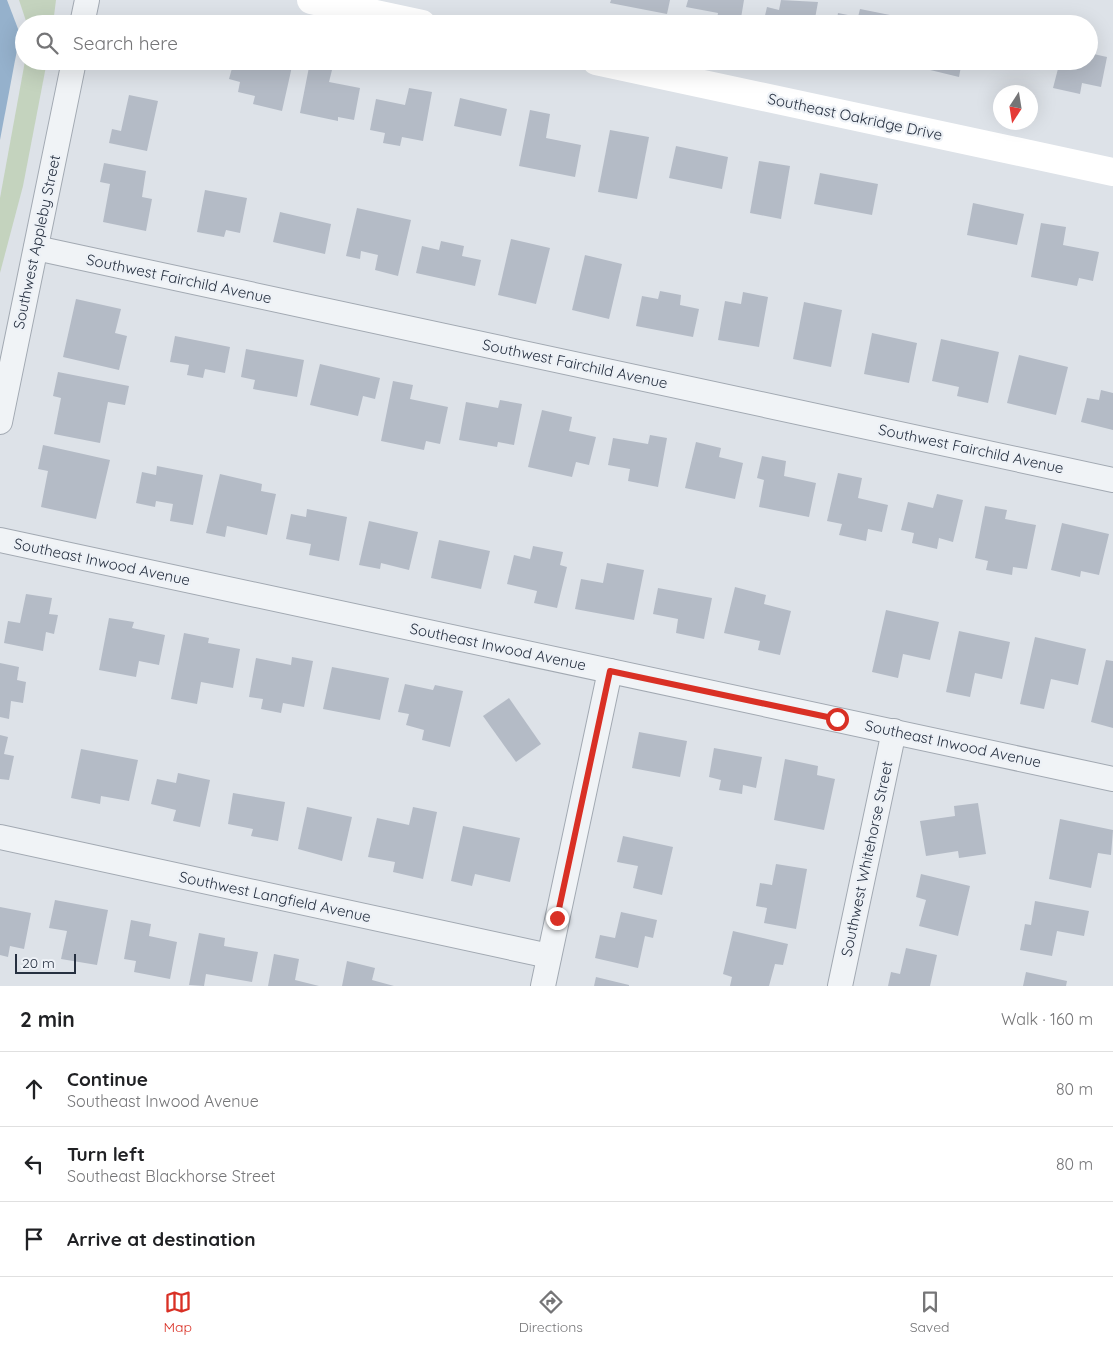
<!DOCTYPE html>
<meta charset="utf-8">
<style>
body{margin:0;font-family:Quicksand,sans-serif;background:#f2f2f2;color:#202124}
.compass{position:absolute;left:993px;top:85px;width:45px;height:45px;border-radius:50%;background:#fff;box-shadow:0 5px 20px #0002;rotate:192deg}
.scale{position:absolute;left:15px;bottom:12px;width:61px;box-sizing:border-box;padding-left:5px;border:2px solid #263040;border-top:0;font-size:14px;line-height:18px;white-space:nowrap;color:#263040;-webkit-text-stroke:4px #edf1f6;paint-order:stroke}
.stop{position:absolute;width:15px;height:15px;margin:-11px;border:4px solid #d93025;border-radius:50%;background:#fff}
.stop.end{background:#d93025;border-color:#fff;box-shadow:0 1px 5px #0008}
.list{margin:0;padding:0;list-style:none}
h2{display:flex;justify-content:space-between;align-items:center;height:65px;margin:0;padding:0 20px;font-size:21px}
h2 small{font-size:16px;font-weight:400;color:#757577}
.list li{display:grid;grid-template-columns:32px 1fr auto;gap:15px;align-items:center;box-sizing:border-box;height:75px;padding:0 20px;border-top:1px solid #e0e0e0}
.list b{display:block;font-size:19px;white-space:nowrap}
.list p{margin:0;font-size:16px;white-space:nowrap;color:#757577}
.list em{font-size:16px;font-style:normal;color:#757577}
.icon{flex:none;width:28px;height:28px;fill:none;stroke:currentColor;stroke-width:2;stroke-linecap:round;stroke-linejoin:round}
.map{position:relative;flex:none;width:1113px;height:986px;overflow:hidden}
.search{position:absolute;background:#fff;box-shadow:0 5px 20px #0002;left:15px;right:15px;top:15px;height:55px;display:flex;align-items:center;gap:12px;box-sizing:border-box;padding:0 18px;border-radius:28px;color:#757577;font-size:19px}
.sheet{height:290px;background:#fff}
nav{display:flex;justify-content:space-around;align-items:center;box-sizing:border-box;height:70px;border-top:1px solid #e0e0e0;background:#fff;font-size:14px;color:#757577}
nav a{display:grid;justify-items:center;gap:2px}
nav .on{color:#d93025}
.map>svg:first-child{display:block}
</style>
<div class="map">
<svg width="1113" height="986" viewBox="0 0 1113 986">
<rect width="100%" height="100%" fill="#dde2e8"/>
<g fill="#c4d3be">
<polygon points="19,0 56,0 53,24 27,24"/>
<polygon points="25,61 47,61 23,186 0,273 0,198"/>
</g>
<polygon fill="#95b1cc" points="0,0 7,0 20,34 0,140"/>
<g fill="#b4bbc6">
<polygon points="611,0 670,0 667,14 610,3"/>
<polygon points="688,0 744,0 740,24 716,24 718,13 686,7"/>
<polygon points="781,0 818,2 814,24 763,24 767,7 779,10"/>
<polygon points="860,9 895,16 894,24 836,24 838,13 858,17"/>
<polygon points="1089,53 1107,57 1101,87 1082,83 1080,94 1053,88 1060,61 1089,61"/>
<polygon points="234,61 293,62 282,111 253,104 255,96 238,92 240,82 229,79"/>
<polygon points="924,61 962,61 959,77 922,68"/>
<polygon points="310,62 333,66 329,82 360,88 354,120 338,117 338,121 300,113"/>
<polygon points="409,88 432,92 423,141 402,137 400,146 383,143 385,133 370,130 376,99 405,105"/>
<polygon points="129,95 158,101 147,151 109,143 112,129 121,131"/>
<polygon points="460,98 507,109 501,136 454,126"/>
<polygon points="530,110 550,114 546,138 581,145 575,177 519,166"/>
<polygon points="610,130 649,137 637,199 598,192"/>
<polygon points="676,146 728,157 722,189 669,178"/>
<polygon points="759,161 790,166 781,219 750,213"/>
<polygon points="104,163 146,171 142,197 152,199 146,231 103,222 110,184 100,182"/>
<polygon points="820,173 878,184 872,215 814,204"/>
<polygon points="205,190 247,198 240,233 226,230 224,237 197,232"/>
<polygon points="973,203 1024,214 1017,245 967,235"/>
<polygon points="357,208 411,220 398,276 375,270 378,255 361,251 360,259 346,256"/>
<polygon points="280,212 331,224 325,254 273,242"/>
<polygon points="1041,223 1066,227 1063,245 1099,252 1093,281 1079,278 1077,286 1031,277"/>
<polygon points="511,239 550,248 536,304 498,295"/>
<polygon points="441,241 464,246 462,256 481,260 475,286 416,273 422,246 439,250"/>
<polygon points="585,255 622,264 609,319 572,310"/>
<polygon points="660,291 681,295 680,305 699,309 693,337 636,326 642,296 658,299"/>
<polygon points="743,292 768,297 759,347 718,340 725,301 741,304"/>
<polygon points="76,299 121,309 115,333 127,336 119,370 63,357"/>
<polygon points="804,302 842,310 831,367 793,359"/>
<polygon points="872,333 917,343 909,383 864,374"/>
<polygon points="175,336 230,347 225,373 205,369 203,378 187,375 189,365 170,362"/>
<polygon points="941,339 999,352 988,403 957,396 959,387 932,381"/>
<polygon points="246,349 304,360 297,397 253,389 255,380 241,377"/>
<polygon points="1019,355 1068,367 1056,415 1007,403"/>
<polygon points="320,364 380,378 375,399 363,396 358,416 310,405"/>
<polygon points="58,372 129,386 125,405 108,402 100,443 54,434 61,398 53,396"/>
<polygon points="393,381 413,385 410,399 448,407 440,444 426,441 424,450 381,441"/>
<polygon points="1101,390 1113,393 1113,430 1081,422 1087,398 1099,400"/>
<polygon points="500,400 522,404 514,445 498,442 497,447 459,440 466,402 498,408"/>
<polygon points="542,410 572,417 569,431 596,437 589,465 576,462 572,477 528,467"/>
<polygon points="650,435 667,438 658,487 628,481 630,469 608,465 613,438 648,444"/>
<polygon points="696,442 721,448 719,457 743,463 735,499 685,488"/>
<polygon points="43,445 110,460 96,519 41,507 48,471 38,469"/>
<polygon points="762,456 786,461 784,476 816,483 809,517 759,507 764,480 757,478"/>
<polygon points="157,466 203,475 193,525 170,521 173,504 156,501 155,507 136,503 142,472 156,475"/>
<polygon points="838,473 862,478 858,498 888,505 882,532 868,529 866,541 839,535 842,524 827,521"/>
<polygon points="220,474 262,484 261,491 276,494 267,535 227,526 225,537 206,533"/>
<polygon points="937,494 963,500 953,542 939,538 937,549 912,543 914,533 901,530 908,502 933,508"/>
<polygon points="985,506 1007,510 1005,519 1036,525 1027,569 1013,567 1012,575 986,570 988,561 975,558"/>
<polygon points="307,509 347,517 339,561 309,555 311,544 286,539 291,514 306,517"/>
<polygon points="369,521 418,532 409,570 381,563 380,569 359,565"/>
<polygon points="1062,523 1109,534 1099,575 1081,571 1080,577 1051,570"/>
<polygon points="439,540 490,551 481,589 431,578"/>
<polygon points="533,546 563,552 560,565 567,567 557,608 534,603 537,591 507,584 514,555 530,559"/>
<polygon points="607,563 644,570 634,620 575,609 581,579 603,583"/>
<polygon points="735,587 766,595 764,604 791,611 780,655 758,650 760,641 724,633"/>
<polygon points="658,588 712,598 704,639 676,633 678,619 653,614"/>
<polygon points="26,594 52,598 49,614 58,615 54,634 46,632 43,651 4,643 8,621 20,623"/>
<polygon points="886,610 939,622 930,660 903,654 898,678 872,672"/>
<polygon points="109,618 134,622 132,628 165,635 159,665 139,661 136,677 99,670"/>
<polygon points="959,631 1010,642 1002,679 975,673 970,697 946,692"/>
<polygon points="184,633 209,638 208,643 240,649 233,688 201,682 197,704 171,699"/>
<polygon points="1035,637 1086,649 1078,685 1051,679 1044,709 1020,704"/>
<polygon points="292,657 313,661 304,707 283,703 281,713 261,709 263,699 249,697 256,658 291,665"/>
<polygon points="1106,660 1113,661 1113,728 1091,722"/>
<polygon points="0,663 19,667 17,680 26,682 23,703 11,701 9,719 0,717"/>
<polygon points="332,667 389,678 380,720 323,709"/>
<polygon points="405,684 433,690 435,685 463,691 450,747 422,740 424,730 406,725 409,714 398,712"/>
<polygon points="509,698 541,744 516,762 483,716"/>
<polygon points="639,732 687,741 680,777 632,768"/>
<polygon points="0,735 8,737 4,754 14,756 9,780 0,779"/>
<polygon points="714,748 762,757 756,788 743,785 742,794 719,790 721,780 709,777"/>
<polygon points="81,749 138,760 129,801 101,796 100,804 71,798"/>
<polygon points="785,759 818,766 817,775 835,779 824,830 774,820"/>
<polygon points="178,773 210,780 200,827 173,821 176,810 151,804 157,779 176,783"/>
<polygon points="233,793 285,802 278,841 251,836 253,829 228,824"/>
<polygon points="978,803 986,854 959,858 958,851 926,856 920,821 955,816 954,806"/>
<polygon points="307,807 352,817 342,861 298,849"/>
<polygon points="413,807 437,812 423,879 393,872 395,862 368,857 377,818 409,825"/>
<polygon points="1060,819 1113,830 1111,855 1098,853 1091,888 1049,879"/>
<polygon points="463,826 520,838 510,882 475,874 472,886 451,881"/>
<polygon points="623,836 673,847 662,895 633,888 638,866 617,862"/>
<polygon points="776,864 807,869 796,929 764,923 767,908 756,906 760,883 772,885"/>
<polygon points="921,874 970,886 958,936 919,926 926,900 916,897"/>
<polygon points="55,900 108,910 97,965 61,959 67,931 49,928"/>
<polygon points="1035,901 1089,911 1084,936 1057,931 1052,956 1020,950 1025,924 1031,925"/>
<polygon points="0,907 31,913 24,949 10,946 8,957 0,955"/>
<polygon points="621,912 657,920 653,938 645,936 638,968 595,958 600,935 615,938"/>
<polygon points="131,920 151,924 149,936 177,942 170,979 134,972 136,961 124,959"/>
<polygon points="733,931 788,944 783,965 775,964 769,986 730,986 732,977 723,974"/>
<polygon points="199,933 225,938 224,946 258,952 252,982 206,974 204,986 189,985"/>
<polygon points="906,948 937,955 930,986 888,986 891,972 900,974"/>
<polygon points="274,954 299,959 295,980 319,986 268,986"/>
<polygon points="347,961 375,968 372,980 394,986 342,986"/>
<polygon points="1026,972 1067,981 1066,986 1023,986"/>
<polygon points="596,977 629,985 629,986 594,986"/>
</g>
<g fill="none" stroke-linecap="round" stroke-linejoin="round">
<g stroke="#a2a9b2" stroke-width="26">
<g id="street">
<polyline points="82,24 87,0"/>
<polyline points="36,248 1113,480"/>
<polyline points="0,422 74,61"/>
<polyline points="0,540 1113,779"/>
<polyline points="0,837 549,956"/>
<polyline points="543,986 610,671"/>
<polyline points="840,986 894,731"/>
</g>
</g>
<use href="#street" stroke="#f0f3f6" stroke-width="24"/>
<g stroke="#fff" stroke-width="28">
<polyline points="311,0 422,24"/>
<polyline points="596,61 1113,172"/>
</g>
</g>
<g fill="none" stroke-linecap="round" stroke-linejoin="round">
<polyline stroke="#d93025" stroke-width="6" points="557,918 610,671 837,719"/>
</g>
<g text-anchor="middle" stroke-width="4.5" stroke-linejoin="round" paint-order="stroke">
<g font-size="15" fill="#263040" stroke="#edf1f6">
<text transform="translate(855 117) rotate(12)" y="5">Southeast Oakridge Drive</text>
<text transform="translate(37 242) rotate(-78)" y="5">Southwest Appleby Street</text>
<text transform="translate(179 279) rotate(12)" y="5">Southwest Fairchild Avenue</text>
<text transform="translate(575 364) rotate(12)" y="5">Southwest Fairchild Avenue</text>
<text transform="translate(971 449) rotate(12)" y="5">Southwest Fairchild Avenue</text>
<text transform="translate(102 562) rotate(12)" y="5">Southeast Inwood Avenue</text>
<text transform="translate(498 647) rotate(12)" y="5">Southeast Inwood Avenue</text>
<text transform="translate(953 744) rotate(12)" y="5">Southeast Inwood Avenue</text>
<text transform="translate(867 859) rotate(-78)" y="5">Southwest Whitehorse Street</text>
<text transform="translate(275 897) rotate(12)" y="5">Southwest Langfield Avenue</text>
</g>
</g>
</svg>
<svg class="compass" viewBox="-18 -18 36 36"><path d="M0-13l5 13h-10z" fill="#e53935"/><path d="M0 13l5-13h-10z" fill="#757577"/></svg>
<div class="scale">20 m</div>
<div class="stop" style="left:837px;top:719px"></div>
<div class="stop end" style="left:557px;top:918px"></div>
<div class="search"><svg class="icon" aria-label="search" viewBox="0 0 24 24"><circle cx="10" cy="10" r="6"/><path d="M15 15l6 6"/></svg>Search here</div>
</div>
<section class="sheet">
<h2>2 min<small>Walk · 160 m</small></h2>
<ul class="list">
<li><svg class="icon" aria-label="ahead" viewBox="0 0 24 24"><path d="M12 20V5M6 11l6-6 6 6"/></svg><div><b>Continue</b><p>Southeast Inwood Avenue</p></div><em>80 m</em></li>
<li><svg class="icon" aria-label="left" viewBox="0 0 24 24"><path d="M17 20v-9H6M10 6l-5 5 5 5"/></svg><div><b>Turn left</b><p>Southeast Blackhorse Street</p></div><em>80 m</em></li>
<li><svg class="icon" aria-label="arrive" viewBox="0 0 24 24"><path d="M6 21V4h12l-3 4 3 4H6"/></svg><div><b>Arrive at destination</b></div></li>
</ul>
</section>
<nav>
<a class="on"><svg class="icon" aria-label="map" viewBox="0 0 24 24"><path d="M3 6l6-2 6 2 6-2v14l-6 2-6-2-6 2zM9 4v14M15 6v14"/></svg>Map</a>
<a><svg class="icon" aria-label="directions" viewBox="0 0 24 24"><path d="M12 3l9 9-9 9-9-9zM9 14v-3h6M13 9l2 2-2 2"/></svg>Directions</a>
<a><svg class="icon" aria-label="saved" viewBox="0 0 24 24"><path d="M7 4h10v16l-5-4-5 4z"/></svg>Saved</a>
</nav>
